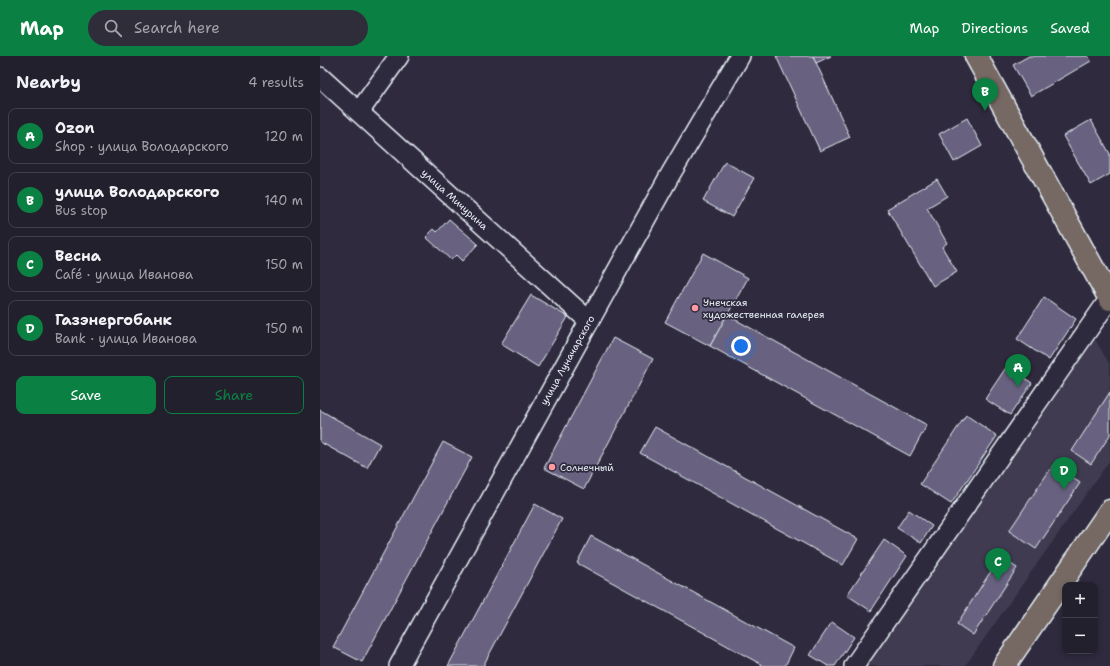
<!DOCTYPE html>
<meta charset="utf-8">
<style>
body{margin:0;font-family:"Shantell Sans",sans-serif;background:#2f2d3a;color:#f1f3f6}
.controls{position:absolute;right:12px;bottom:12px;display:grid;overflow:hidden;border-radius:8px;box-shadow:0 2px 6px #0003}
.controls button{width:36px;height:36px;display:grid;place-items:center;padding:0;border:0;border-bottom:1px solid #403e4a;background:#23202e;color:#f1f3f6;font:20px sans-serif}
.you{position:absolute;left:421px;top:290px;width:14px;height:14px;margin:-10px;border:3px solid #fff;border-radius:50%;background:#1a73e8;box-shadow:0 0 0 6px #1a73e833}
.badge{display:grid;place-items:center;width:26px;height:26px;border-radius:50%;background:#0b8043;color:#fff;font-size:13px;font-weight:700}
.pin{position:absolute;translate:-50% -33px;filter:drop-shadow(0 1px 2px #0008)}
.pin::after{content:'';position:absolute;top:21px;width:14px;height:12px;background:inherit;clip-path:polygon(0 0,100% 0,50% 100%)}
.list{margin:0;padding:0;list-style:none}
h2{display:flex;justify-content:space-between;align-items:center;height:52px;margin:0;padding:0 16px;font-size:17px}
h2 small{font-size:13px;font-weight:400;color:#a3a3aa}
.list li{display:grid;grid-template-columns:26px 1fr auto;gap:12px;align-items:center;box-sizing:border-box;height:56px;margin:0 8px 8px;padding:0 8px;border:1px solid #403e4a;border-radius:8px}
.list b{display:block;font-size:15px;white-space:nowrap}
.list p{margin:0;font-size:13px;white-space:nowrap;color:#a3a3aa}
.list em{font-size:13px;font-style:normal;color:#a3a3aa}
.actions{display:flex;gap:8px;padding:12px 16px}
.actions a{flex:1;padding:9px 0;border:1px solid #0b8043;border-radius:8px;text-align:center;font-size:14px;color:#0b8043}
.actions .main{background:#0b8043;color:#fff}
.icon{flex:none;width:22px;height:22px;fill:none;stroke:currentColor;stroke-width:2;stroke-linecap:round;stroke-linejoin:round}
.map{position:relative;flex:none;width:790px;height:610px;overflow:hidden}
header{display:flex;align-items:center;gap:24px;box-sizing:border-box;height:56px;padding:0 20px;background:#0b8043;color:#fff}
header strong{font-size:19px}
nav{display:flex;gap:22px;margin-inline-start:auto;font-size:14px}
.search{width:280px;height:36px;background:#2f2d3a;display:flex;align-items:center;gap:10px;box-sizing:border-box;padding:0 14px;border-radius:22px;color:#a3a3aa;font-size:15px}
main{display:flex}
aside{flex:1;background:#23202e}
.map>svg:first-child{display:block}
</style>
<header>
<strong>Map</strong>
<div class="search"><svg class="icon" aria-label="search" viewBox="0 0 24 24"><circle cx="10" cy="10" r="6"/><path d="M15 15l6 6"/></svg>Search here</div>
<nav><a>Map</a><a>Directions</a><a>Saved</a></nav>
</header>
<main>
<aside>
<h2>Nearby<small>4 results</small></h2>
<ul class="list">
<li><span class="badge">A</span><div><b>Ozon</b><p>Shop · улица Володарского</p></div><em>120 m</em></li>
<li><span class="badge">B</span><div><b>улица Володарского</b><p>Bus stop</p></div><em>140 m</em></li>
<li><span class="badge">C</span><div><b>Весна</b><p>Café · улица Иванова</p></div><em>150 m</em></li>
<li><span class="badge">D</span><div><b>Газэнергобанк</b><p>Bank · улица Иванова</p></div><em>150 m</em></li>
</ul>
<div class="actions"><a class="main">Save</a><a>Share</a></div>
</aside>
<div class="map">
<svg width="790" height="610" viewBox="0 0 790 610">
<rect width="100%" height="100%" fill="#2f2a3d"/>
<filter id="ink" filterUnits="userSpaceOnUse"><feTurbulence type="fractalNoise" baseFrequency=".025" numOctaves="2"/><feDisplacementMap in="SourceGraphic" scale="8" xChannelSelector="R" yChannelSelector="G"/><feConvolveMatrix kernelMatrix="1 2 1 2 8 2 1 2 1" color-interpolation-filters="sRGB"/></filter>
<g filter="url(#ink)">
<polygon fill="#403b51" points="769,273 790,309 790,404 645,610 534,610"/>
<g fill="#686280" stroke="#e8f1f8">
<polygon points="456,0 493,0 530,81 500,95"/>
<polygon points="493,0 511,0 496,7"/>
<polygon points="709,0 768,0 771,5 711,40 693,9"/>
<polygon points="647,62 662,90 634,106 619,78"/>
<polygon points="771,64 790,98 790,118 771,129 743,80"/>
<polygon points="405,106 434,122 412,161 383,145"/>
<polygon points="617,123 627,140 607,152 627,187 622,191 637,216 613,230 567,153"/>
<polygon points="129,163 158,188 142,205 136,199 131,204 106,181 114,173 117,176"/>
<polygon points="383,197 428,222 390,290 345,266"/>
<polygon points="211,239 248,261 218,311 181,288"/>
<polygon points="724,241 756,263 729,304 697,283"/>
<polygon points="407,259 607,369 590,400 390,290"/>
<polygon points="293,282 333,303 264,433 224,412"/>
<polygon points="687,310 712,327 690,359 665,343"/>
<polygon points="790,336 790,379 771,408 752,395"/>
<polygon points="0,354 60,388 47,412 0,386"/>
<polygon points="646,359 677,380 631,448 600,428"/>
<polygon points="335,371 538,483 523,509 320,397"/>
<polygon points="123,386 152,401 42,606 13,591"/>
<polygon points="733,409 760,427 716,493 689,475"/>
<polygon points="215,448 242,463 163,610 128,610"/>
<polygon points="589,454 612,470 601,487 577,472"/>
<polygon points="271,480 474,592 465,610 444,610 257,507"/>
<polygon points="564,484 587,500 551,555 527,539"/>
<polygon points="680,501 697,512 653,579 637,568"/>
<polygon points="512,566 534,581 515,610 508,610 490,599"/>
</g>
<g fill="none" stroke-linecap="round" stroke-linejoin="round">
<g stroke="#e8f1f8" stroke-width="22">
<g id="street">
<polyline points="0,21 269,265"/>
<polyline points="39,56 79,0"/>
<polyline points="79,610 350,119 420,0"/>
<polyline points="534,610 790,242"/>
</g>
</g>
<g stroke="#e8f1f8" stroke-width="25">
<g id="primary">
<polyline points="656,0 790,243"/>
<polyline points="684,610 790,455"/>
</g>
</g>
<use href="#street" stroke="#2f2a3d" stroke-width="19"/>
<use href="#primary" stroke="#766964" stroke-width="22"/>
</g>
</g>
<g fill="#ff9aa2" stroke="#2f2a3d" stroke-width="1.5">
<circle cx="375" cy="252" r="4"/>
<circle cx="232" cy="411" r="4"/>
</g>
<g text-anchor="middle" stroke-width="3.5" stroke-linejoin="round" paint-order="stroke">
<g font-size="10" fill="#e8f1f8" stroke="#2f2a3d">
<text transform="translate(135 143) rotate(42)" y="4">улица Мичурина</text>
<text transform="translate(247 304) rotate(-61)" y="4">улица Луначарского</text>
</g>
<g font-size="10" fill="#e8f1f8" stroke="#2f2a3d" text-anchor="start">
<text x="383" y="250">Унечская<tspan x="383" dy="12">художественная галерея</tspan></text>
<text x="240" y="415">Солнечный</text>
</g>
</g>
</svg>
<div class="controls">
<button>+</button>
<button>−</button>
</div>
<div class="you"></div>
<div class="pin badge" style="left:698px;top:331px">A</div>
<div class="pin badge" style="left:665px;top:55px">B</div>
<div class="pin badge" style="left:678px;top:525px">C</div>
<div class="pin badge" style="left:744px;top:434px">D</div>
</div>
</main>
